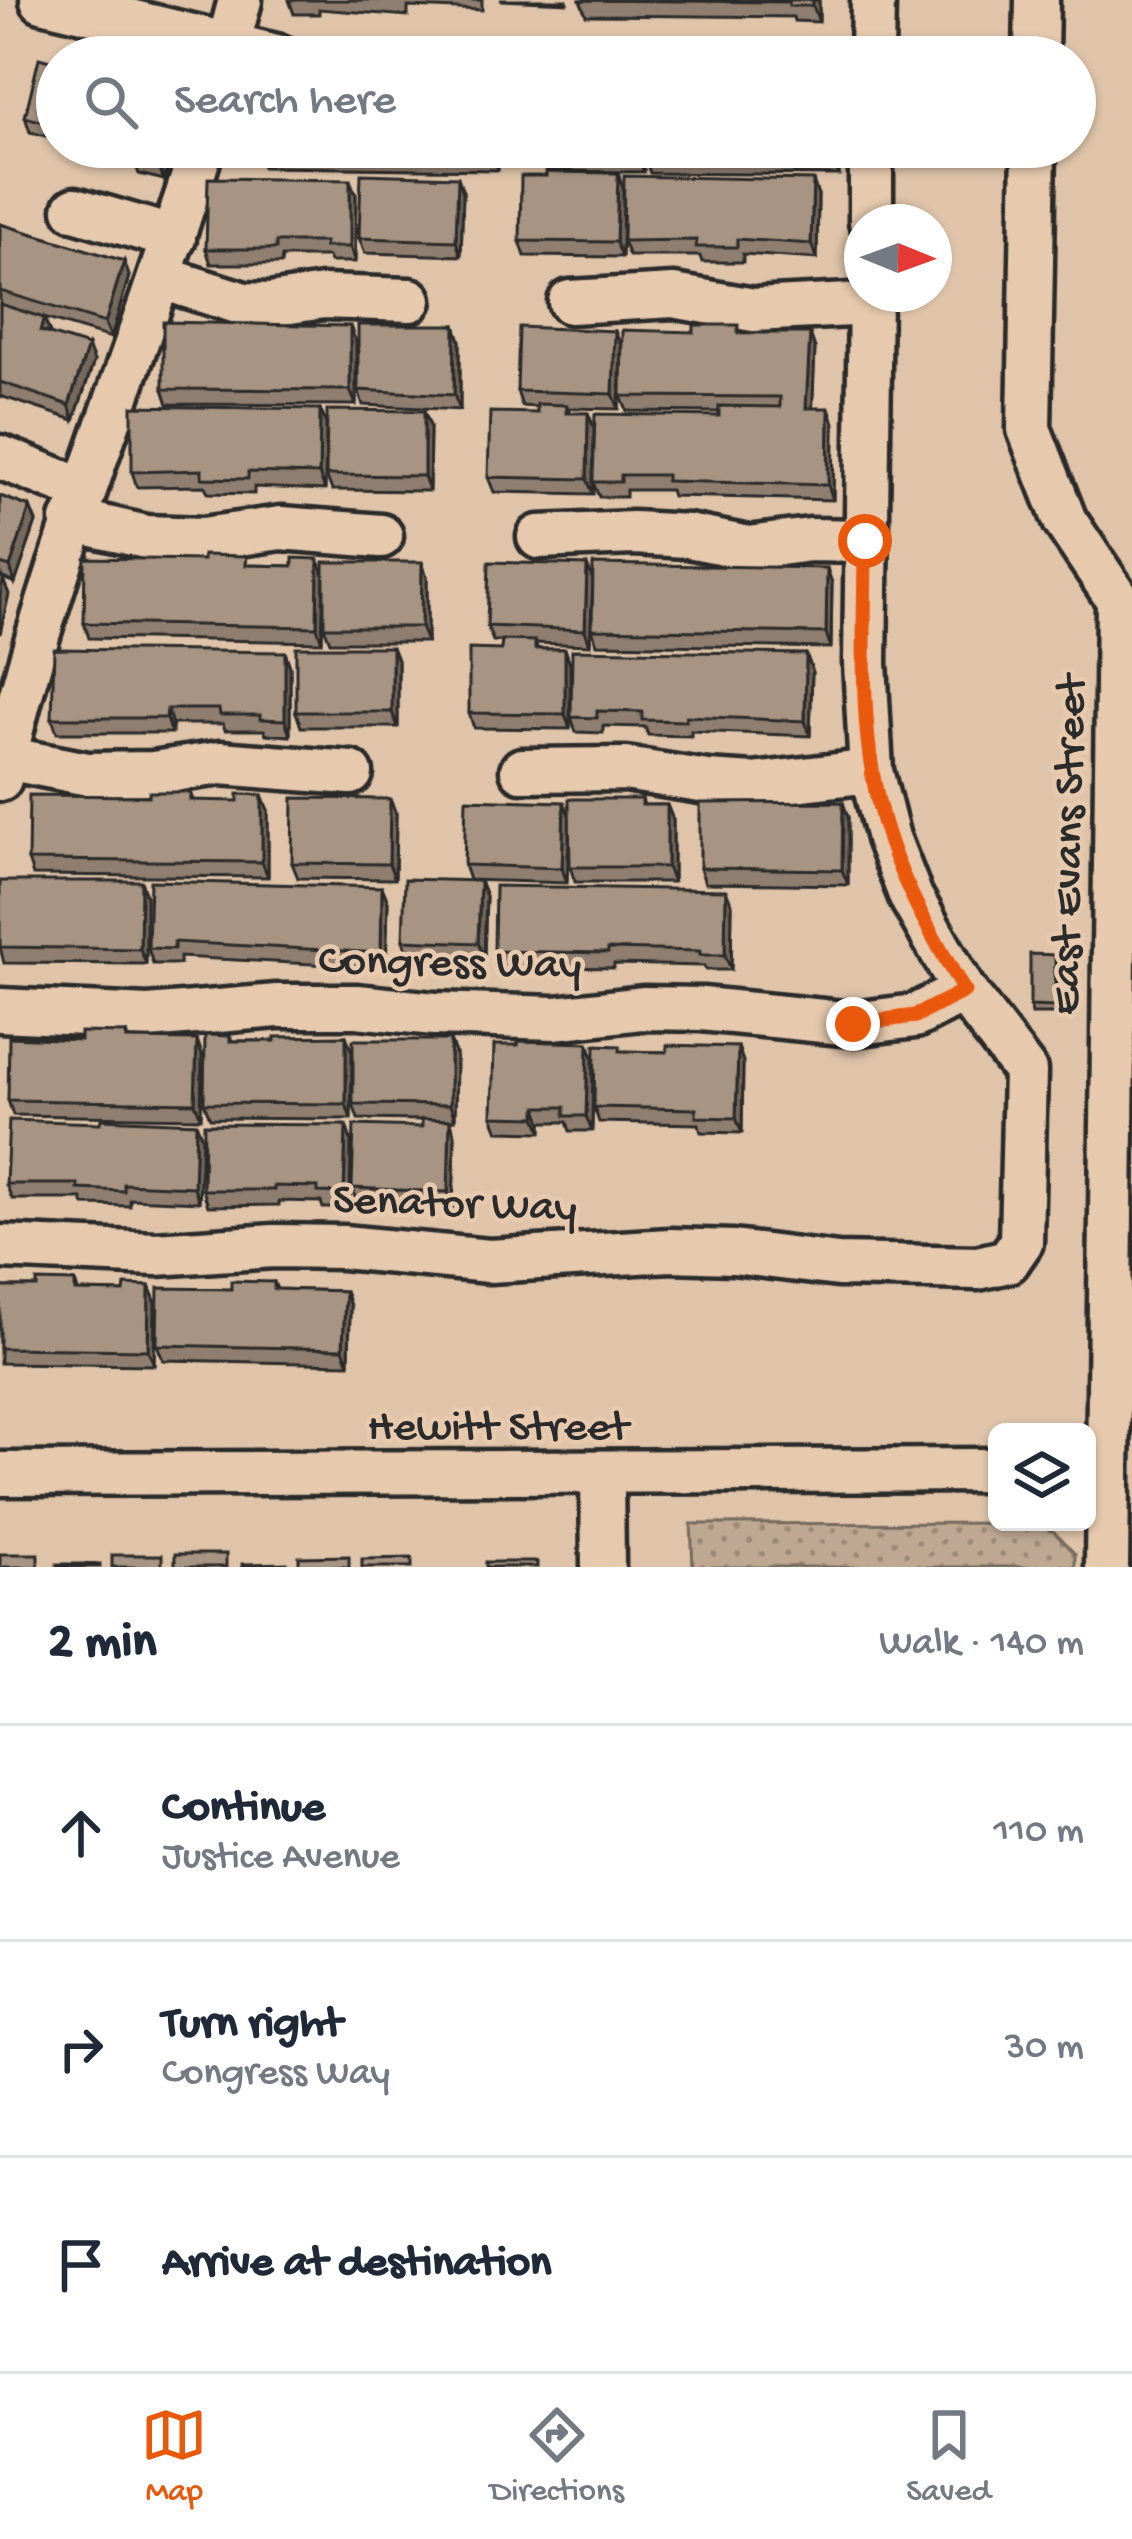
<!DOCTYPE html>
<meta charset="utf-8">
<style>
body{margin:0;font-family:"Gochi Hand",sans-serif;background:#f6f6f7;color:#1f2937}
.controls{position:absolute;right:36px;bottom:36px;display:grid;overflow:hidden;border-radius:18px;box-shadow:0 3px 9px #0004}
.controls button{width:108px;height:108px;display:grid;place-items:center;padding:0;border:0;border-bottom:3px solid #e0e1e3;background:#fff;color:#1f2937;font:60px sans-serif}
.compass{position:absolute;left:844px;top:204px;width:108px;height:108px;border-radius:50%;background:#fff;box-shadow:0 3px 9px #0004;rotate:91deg}
.stop{position:absolute;width:36px;height:36px;margin:-27px;border:9px solid #ea580c;border-radius:50%;background:#fff}
.stop.end{background:#ea580c;border-color:#fff;box-shadow:0 3px 12px #0008}
.list{margin:0;padding:0;list-style:none}
h2{display:flex;justify-content:space-between;align-items:center;height:156px;margin:0;padding:0 48px;font-size:51px}
h2 small{font-size:39px;font-weight:400;color:#747a83}
.list li{display:grid;grid-template-columns:78px 1fr auto;gap:36px;align-items:center;box-sizing:border-box;height:216px;padding:0 48px;border-top:3px solid #e0e1e3}
.list b{display:block;font-size:45px;white-space:nowrap}
.list p{margin:0;font-size:39px;white-space:nowrap;color:#747a83}
.list em{font-size:39px;font-style:normal;color:#747a83}
.icon{flex:none;width:66px;height:66px;fill:none;stroke:currentColor;stroke-width:2;stroke-linecap:round;stroke-linejoin:round}
.map{position:relative;flex:none;width:1132px;height:1567px;overflow:hidden}
.search{position:absolute;background:#fff;box-shadow:0 3px 9px #0004;left:36px;right:36px;top:36px;height:132px;display:flex;align-items:center;gap:30px;box-sizing:border-box;padding:0 42px;border-radius:66px;color:#747a83;font-size:45px}
.sheet{height:804px;background:#fff}
nav{display:flex;justify-content:space-around;align-items:center;box-sizing:border-box;height:168px;border-top:3px solid #e0e1e3;background:#fff;font-size:33px;color:#747a83}
nav a{display:grid;justify-items:center;gap:6px}
nav .on{color:#ea580c}
.map>svg:first-child{display:block}
</style>
<div class="map">
<svg width="1132" height="1567" viewBox="0 0 1132 1567">
<defs>
<pattern id="park-dots" width="8" height="8" patternUnits="userSpaceOnUse" patternTransform="scale(3)"><rect width="8" height="8" fill="#bea892"/><path d="M2 2h.1M6 6h.1" fill="none" stroke="#9b8977" stroke-width="1.8" stroke-linecap="round"/></pattern>
</defs>
<rect width="100%" height="100%" fill="#dfc4a9"/>
<filter id="ink" filterUnits="userSpaceOnUse"><feTurbulence type="fractalNoise" baseFrequency=".00833" numOctaves="2"/><feDisplacementMap in="SourceGraphic" scale="24" xChannelSelector="R" yChannelSelector="G"/><feConvolveMatrix kernelMatrix="1 2 1 2 8 2 1 2 1" color-interpolation-filters="sRGB"/></filter>
<g filter="url(#ink)">
<polygon fill="url(#park-dots)" stroke="#746a5e" stroke-width="3" points="1035,1523 1054,1532 1075,1554 1075,1567 693,1567 691,1524"/>
<g fill="none" stroke-linecap="round" stroke-linejoin="round">
<g stroke="#2b2b2b" stroke-width="51">
<g id="minor">
<polyline points="42,0 280,57"/>
<polyline points="225,57 240,0"/>
<polyline points="872,57 873,0"/>
<polyline points="1036,57 1037,0"/>
<polyline points="1034,147 1029,429 1065,521 1118,600 1107,1567"/>
<polyline points="75,209 174,238"/>
<polyline points="871,222 871,147"/>
<polyline points="162,278 244,304 270,305 323,297 410,300"/>
<polyline points="570,302 673,296 754,310 870,304"/>
<polyline points="0,457 83,490"/>
<polyline points="72,520 146,537 203,539 281,528 381,536"/>
<polyline points="539,537 633,533 688,536 749,548 810,540 865,541"/>
<polyline points="5,758 88,774 153,773 220,763 351,773"/>
<polyline points="522,770 625,769 707,782 753,785 871,771"/>
<path d="M0 779C49 562 137 359 202 147"/>
<polyline points="0,1010 148,1017 277,1006 357,1006 435,1014 555,1018 643,1008 702,1009 853,1024 915,1016 964,991"/>
<polyline points="0,1247 156,1254 274,1246 343,1247 489,1261 670,1250 733,1252 838,1265 978,1268 1008,1261 1021,1242 1025,1071 964,991 911,897 888,838 871,771 865,663 870,294"/>
<polyline points="602,1472 603,1567"/>
<polyline points="0,1474 997,1470"/>
</g>
</g>
<use href="#minor" stroke="#e7caae" stroke-width="42"/>
</g>
<g fill="#907f70" stroke="#2b2b2b" stroke-width="3">
<polygon points="289,0 482,0 482,10 408,7 408,16 319,9 319,14 294,14"/>
<polygon points="500,0 567,0 567,3"/>
<polygon points="580,0 819,0 819,22 794,21 793,17 586,15"/>
<polygon points="57,63 57,144 53,138 30,132 25,117"/>
<polygon points="70,147 172,147 164,180 139,174 135,163"/>
<polygon points="498,147 498,170 263,167 257,152"/>
<polygon points="541,147 644,147 644,172 547,171 541,156"/>
<polygon points="839,147 839,175 650,173 645,158"/>
<polygon points="618,173 623,188 622,257 525,256 520,241 546,176"/>
<polygon points="463,192 461,256 365,253 359,238"/>
<polygon points="356,195 355,262 330,262 328,257 282,257 281,264 211,264 206,249"/>
<polygon points="818,195 817,259 743,254 743,262 702,262 700,256 629,256 623,241"/>
<polygon points="0,224 124,261 129,276 111,338 44,318 49,334 94,361 74,420 0,396"/>
<polygon points="455,325 460,341 460,410 363,405 358,390"/>
<polygon points="615,331 621,346 619,409 568,408 570,413 588,413 594,428 593,494 494,492 488,477 537,413 537,407 522,406 517,391"/>
<polygon points="741,333 815,348 812,408 834,423 833,500 672,496 670,490 626,490 626,497 599,497 593,482 719,416 719,412 627,411 621,396"/>
<polygon points="356,342 356,405 168,404 163,389"/>
<polygon points="320,409 326,424 325,490 254,487 254,494 208,493 205,486 137,487 132,472"/>
<polygon points="424,411 430,426 429,491 332,490 326,475"/>
<polygon points="0,496 30,507 36,522 15,583 0,577"/>
<polygon points="318,559 324,574 322,642 89,638 84,623 250,565 293,566"/>
<polygon points="587,565 593,580 832,583 831,648 597,644 592,629 593,584 590,645 535,643 538,649 565,649 570,664 570,729 474,728 469,713 501,650 502,641 493,641 487,626"/>
<polygon points="427,577 427,642 330,642 324,627"/>
<polygon points="285,652 290,667 290,736 266,734 264,730 225,730 223,724 172,724 172,733 57,733 52,718"/>
<polygon points="806,654 812,670 810,736 691,731 691,736 648,735 645,727 603,726 603,733 576,732 571,717"/>
<polygon points="398,662 398,727 301,727 296,712"/>
<polygon points="190,792 193,800 268,810 268,877 33,875 28,860 149,796"/>
<polygon points="642,799 644,805 667,805 673,820 673,882 575,882 570,867 569,821 567,883 469,880 464,865 569,817"/>
<polygon points="396,814 395,879 298,878 292,863"/>
<polygon points="848,817 848,885 705,883 700,868"/>
<polygon points="480,881 486,896 484,958 408,955 403,940"/>
<polygon points="382,887 388,902 386,968 180,957 180,964 153,964 148,948"/>
<polygon points="146,896 146,964 4,963 0,947"/>
<polygon points="732,905 731,970 706,970 704,966 614,964 614,968 500,966 494,951"/>
<polygon points="1058,962 1057,1014 1032,1014 1030,1006"/>
<polygon points="126,1033 128,1039 197,1040 202,1055 201,1118 13,1115 8,1100 80,1040"/>
<polygon points="230,1036 232,1041 275,1041 346,1036 352,1052 351,1119 210,1118 204,1103"/>
<polygon points="588,1043 593,1058 592,1131 570,1131 567,1122 542,1122 542,1132 498,1131 492,1116 518,1045"/>
<polygon points="738,1047 743,1062 742,1133 701,1132 699,1124 599,1122 594,1107 622,1051 667,1052"/>
<polygon points="456,1055 455,1120 450,1120 455,1135 453,1207 357,1203 352,1188 422,1127 422,1120 358,1119 353,1104"/>
<polygon points="100,1123 196,1123 202,1138 199,1202 130,1199 130,1206 84,1205 82,1199 12,1199 6,1184"/>
<polygon points="351,1140 350,1208 323,1208 321,1202 279,1201 279,1205 208,1206 203,1190"/>
<polygon points="75,1282 78,1291 124,1292 149,1286 155,1301 154,1365 0,1363 0,1287 37,1287"/>
<polygon points="274,1282 277,1289 345,1291 350,1306 349,1364 163,1360 157,1345 231,1289"/>
</g>
<g fill="#75685b" stroke="#2b2b2b" stroke-width="3">
<polygon points="813,0 819,0 819,22 813,6"/>
<polygon points="163,147 172,147 164,180 158,165"/>
<polygon points="493,147 498,147 498,170 493,155"/>
<polygon points="638,147 644,147 644,172 638,157"/>
<polygon points="833,147 839,147 839,175 833,160"/>
<polygon points="618,173 623,188 622,257 616,242"/>
<polygon points="458,177 463,192 461,256 456,241"/>
<polygon points="350,180 356,195 355,262 350,247"/>
<polygon points="813,180 818,195 817,259 811,244"/>
<polygon points="124,261 129,276 111,338 105,323"/>
<polygon points="44,318 50,333 40,331"/>
<polygon points="455,325 460,341 460,410 454,395"/>
<polygon points="350,326 356,342 356,405 350,390"/>
<polygon points="615,331 621,346 619,409 613,394"/>
<polygon points="810,333 815,348 812,423 806,408"/>
<polygon points="88,346 94,361 74,420 69,405"/>
<polygon points="829,408 834,423 833,500 828,485"/>
<polygon points="320,409 326,424 325,490 319,474"/>
<polygon points="424,411 430,426 429,491 424,476"/>
<polygon points="588,413 594,428 593,494 587,479"/>
<polygon points="30,507 36,522 15,583 10,567"/>
<polygon points="318,559 324,574 322,642 317,627"/>
<polygon points="422,562 427,577 427,642 421,627"/>
<polygon points="587,565 593,580 590,645 585,630"/>
<polygon points="827,568 832,583 831,648 826,633"/>
<polygon points="3,579 9,594 0,634 0,595"/>
<polygon points="392,647 398,662 398,727 392,712"/>
<polygon points="565,649 570,664 570,729 565,714"/>
<polygon points="285,652 290,667 290,736 285,720"/>
<polygon points="806,654 812,670 810,736 805,721"/>
<polygon points="167,709 172,724 172,733 166,718"/>
<polygon points="262,795 268,810 268,877 262,862"/>
<polygon points="390,799 396,814 395,879 389,864"/>
<polygon points="564,802 570,817 567,883 562,868"/>
<polygon points="843,802 848,817 848,885 842,870"/>
<polygon points="667,805 673,820 673,882 667,867"/>
<polygon points="141,881 146,896 146,964 140,949"/>
<polygon points="480,881 486,896 484,958 478,943"/>
<polygon points="382,887 388,902 386,968 381,953"/>
<polygon points="726,890 732,905 731,970 725,955"/>
<polygon points="1055,955 1058,962 1057,1014 1055,1007"/>
<polygon points="346,1036 352,1052 351,1119 346,1104"/>
<polygon points="197,1040 202,1055 201,1118 195,1103"/>
<polygon points="450,1040 456,1055 455,1120 450,1105"/>
<polygon points="588,1043 593,1058 592,1131 586,1116"/>
<polygon points="738,1047 743,1062 742,1133 736,1118"/>
<polygon points="537,1107 542,1122 542,1132 536,1117"/>
<polygon points="450,1120 455,1135 453,1207 448,1192"/>
<polygon points="196,1123 202,1138 199,1202 194,1187"/>
<polygon points="346,1125 351,1140 350,1208 344,1193"/>
<polygon points="149,1286 155,1301 154,1365 148,1350"/>
<polygon points="345,1291 350,1306 349,1364 343,1349"/>
</g>
<g fill="#a79482" stroke="#2b2b2b" stroke-width="3">
<polygon points="580,0 813,0 813,6 789,6 789,2"/>
<polygon points="39,58 57,63 57,130 50,128 51,124 25,117"/>
<polygon points="125,147 163,147 158,165 133,159 135,150"/>
<polygon points="258,147 493,147 493,155 257,152"/>
<polygon points="541,147 638,147 638,157 541,156"/>
<polygon points="645,147 833,147 833,160 645,158"/>
<polygon points="546,172 618,173 616,242 520,241 521,176 546,176"/>
<polygon points="361,174 458,177 456,241 359,238"/>
<polygon points="624,176 813,180 811,244 737,239 737,247 696,247 697,240 623,241"/>
<polygon points="208,178 350,180 350,247 324,247 325,242 276,242 276,249 206,249"/>
<polygon points="0,224 124,261 105,323 0,291"/>
<polygon points="0,304 44,318 40,331 88,346 69,405 0,382"/>
<polygon points="163,322 350,326 350,390 163,389"/>
<polygon points="358,325 455,325 454,395 358,390"/>
<polygon points="694,325 738,325 738,333 810,333 806,408 829,408 828,485 666,481 666,475 621,475 621,482 593,482 595,414 719,416 719,406 780,407 780,397 621,396 622,330 694,332"/>
<polygon points="519,327 615,331 613,394 517,391"/>
<polygon points="537,404 567,405 566,413 588,413 587,479 488,477 490,412 537,413"/>
<polygon points="132,406 320,409 319,474 248,472 248,479 202,478 202,470 132,472"/>
<polygon points="327,410 424,411 424,476 326,475"/>
<polygon points="0,496 30,507 10,567 0,564"/>
<polygon points="203,555 247,556 246,565 293,566 293,558 318,559 317,627 84,623 85,558 203,560"/>
<polygon points="324,562 422,562 421,627 324,627"/>
<polygon points="489,562 587,565 585,630 487,626"/>
<polygon points="593,564 827,568 826,633 592,629"/>
<polygon points="502,640 535,641 535,649 565,649 565,714 469,713 469,649 501,650"/>
<rect x="296" y="647" width="96" height="65"/>
<polygon points="54,649 285,652 285,720 260,719 260,715 220,715 219,709 167,709 166,718 52,718"/>
<polygon points="572,650 806,654 805,721 686,716 686,721 642,720 642,712 597,711 597,718 571,717"/>
<polygon points="149,792 190,792 190,800 238,801 238,794 262,795 262,862 28,860 29,795 149,796"/>
<polygon points="293,798 390,799 389,864 292,863"/>
<polygon points="466,799 564,802 562,868 464,865"/>
<polygon points="569,799 642,799 642,805 667,805 667,867 570,867"/>
<polygon points="843,802 842,870 700,868 700,803"/>
<polygon points="405,879 480,881 478,943 403,940"/>
<polygon points="0,881 141,881 140,949 0,947"/>
<polygon points="150,881 382,887 381,953 174,942 174,949 148,948"/>
<polygon points="495,886 726,890 725,955 700,955 700,951 608,949 608,953 494,951"/>
<polygon points="1030,954 1055,955 1055,1007 1030,1006"/>
<polygon points="80,1032 126,1033 126,1039 197,1040 195,1103 8,1100 9,1037 80,1040"/>
<polygon points="205,1035 230,1036 230,1041 275,1041 275,1037 346,1036 346,1104 204,1103"/>
<polygon points="353,1040 450,1040 450,1105 353,1104"/>
<polygon points="518,1041 588,1043 586,1116 565,1116 565,1107 537,1107 536,1117 492,1116 494,1045 518,1045"/>
<polygon points="595,1045 620,1046 620,1051 667,1052 667,1045 738,1047 736,1118 696,1117 696,1109 594,1107"/>
<polygon points="101,1119 196,1123 194,1187 124,1184 124,1191 78,1189 78,1184 6,1184 9,1120 100,1123"/>
<polygon points="422,1119 450,1120 448,1192 352,1188 354,1125 422,1127"/>
<polygon points="204,1124 346,1125 344,1193 318,1192 318,1187 274,1186 274,1190 203,1190"/>
<polygon points="37,1281 75,1282 75,1291 124,1292 125,1285 149,1286 148,1350 0,1348 0,1287 37,1287"/>
<polygon points="231,1281 274,1282 274,1289 345,1291 343,1349 157,1345 158,1288 231,1289"/>
<rect x="0" y="1554" width="38" height="13"/>
<rect x="175" y="1554" width="51" height="13"/>
<rect x="112" y="1555" width="50" height="12"/>
<polygon points="349,1556 349,1567 299,1567 299,1557"/>
<polygon points="412,1558 412,1567 362,1567 362,1559"/>
<rect x="486" y="1562" width="51" height="5"/>
<polygon points="287,1563 287,1567 242,1567 242,1564"/>
<rect x="57" y="1564" width="43" height="3"/>
</g>
</g>
<g fill="none" stroke-linecap="round" stroke-linejoin="round" filter="url(#ink)">
<path stroke="#ea580c" stroke-width="15" d="M853 1024 915 1016 964 991C936 942 908 895 890 843 856 746 865 641 865 541"/>
</g>
<g text-anchor="middle" stroke-width="9" stroke-linejoin="round" paint-order="stroke">
<g font-size="45" fill="#2b2b2b" stroke="#e7caae">
<text transform="translate(1064 845) rotate(-89)" y="16">East Evans Street</text>
<text transform="translate(450 958) rotate(1)" y="16">Congress Way</text>
<text transform="translate(455 1199) rotate(2)" y="16">Senator Way</text>
<text x="498" y="1438">Hewitt Street</text>
</g>
</g>
</svg>
<div class="controls">
<button><svg class="icon" aria-label="layers" viewBox="0 0 24 24"><path d="M12 4l9 5-9 5-9-5zM3 14l9 5 9-5"/></svg></button>
</div>
<svg class="compass" viewBox="-18 -18 36 36"><path d="M0-13l5 13h-10z" fill="#e53935"/><path d="M0 13l5-13h-10z" fill="#747a83"/></svg>
<div class="stop" style="left:865px;top:541px"></div>
<div class="stop end" style="left:853px;top:1024px"></div>
<div class="search"><svg class="icon" aria-label="search" viewBox="0 0 24 24"><circle cx="10" cy="10" r="6"/><path d="M15 15l6 6"/></svg>Search here</div>
</div>
<section class="sheet">
<h2>2 min<small>Walk · 140 m</small></h2>
<ul class="list">
<li><svg class="icon" aria-label="ahead" viewBox="0 0 24 24"><path d="M12 20V5M6 11l6-6 6 6"/></svg><div><b>Continue</b><p>Justice Avenue</p></div><em>110 m</em></li>
<li><svg class="icon" aria-label="right" viewBox="0 0 24 24"><path d="M7 20v-9h11M14 6l5 5-5 5"/></svg><div><b>Turn right</b><p>Congress Way</p></div><em>30 m</em></li>
<li><svg class="icon" aria-label="arrive" viewBox="0 0 24 24"><path d="M6 21V4h12l-3 4 3 4H6"/></svg><div><b>Arrive at destination</b></div></li>
</ul>
</section>
<nav>
<a class="on"><svg class="icon" aria-label="map" viewBox="0 0 24 24"><path d="M3 6l6-2 6 2 6-2v14l-6 2-6-2-6 2zM9 4v14M15 6v14"/></svg>Map</a>
<a><svg class="icon" aria-label="directions" viewBox="0 0 24 24"><path d="M12 3l9 9-9 9-9-9zM9 14v-3h6M13 9l2 2-2 2"/></svg>Directions</a>
<a><svg class="icon" aria-label="saved" viewBox="0 0 24 24"><path d="M7 4h10v16l-5-4-5 4z"/></svg>Saved</a>
</nav>
